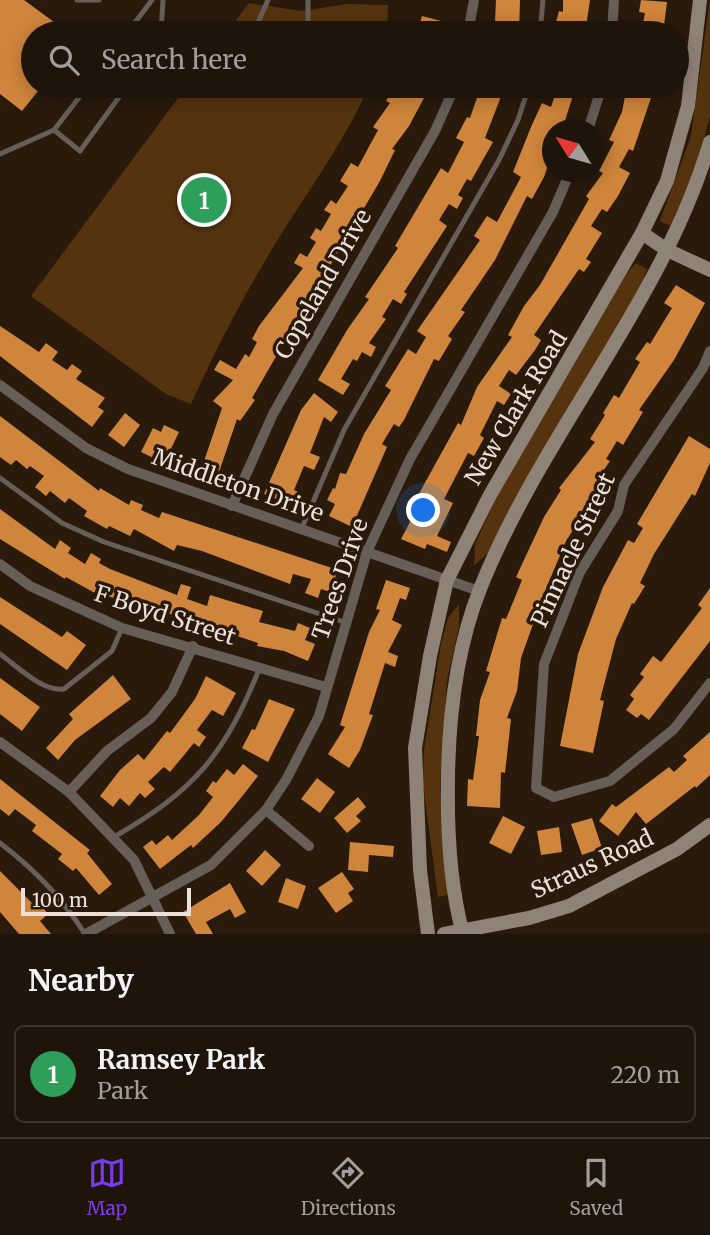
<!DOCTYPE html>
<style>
body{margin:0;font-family:Merriweather,serif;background:#271d12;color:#f1f3f6}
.compass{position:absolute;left:542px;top:119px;width:63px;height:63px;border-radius:50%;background:#1f1409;box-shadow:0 4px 18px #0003;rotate:307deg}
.scale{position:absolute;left:21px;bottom:18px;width:170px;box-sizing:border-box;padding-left:7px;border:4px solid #ebe0d7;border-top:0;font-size:19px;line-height:24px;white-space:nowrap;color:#ebe0d7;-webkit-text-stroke:5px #291a0c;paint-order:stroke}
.you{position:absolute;left:424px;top:511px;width:24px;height:24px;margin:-18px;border:5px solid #fff;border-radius:50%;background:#1a73e8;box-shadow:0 0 0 10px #1a73e833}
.badge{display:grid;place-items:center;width:46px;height:46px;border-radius:50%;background:#7c3aed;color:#fff;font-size:23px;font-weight:700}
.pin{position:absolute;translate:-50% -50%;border:4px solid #fff;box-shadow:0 2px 7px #0006}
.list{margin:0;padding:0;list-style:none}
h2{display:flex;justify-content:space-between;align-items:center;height:91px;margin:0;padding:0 28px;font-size:30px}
h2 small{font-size:23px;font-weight:400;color:#a19e9c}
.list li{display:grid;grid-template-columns:46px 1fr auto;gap:21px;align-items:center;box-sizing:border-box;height:98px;margin:0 14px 14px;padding:0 14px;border:2px solid #3c332a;border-radius:10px}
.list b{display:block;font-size:26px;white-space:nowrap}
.list p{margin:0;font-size:23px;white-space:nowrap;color:#a19e9c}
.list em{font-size:23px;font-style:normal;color:#a19e9c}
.icon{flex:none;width:38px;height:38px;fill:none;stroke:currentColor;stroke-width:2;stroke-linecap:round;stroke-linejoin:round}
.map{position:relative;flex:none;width:710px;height:934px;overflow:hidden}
.search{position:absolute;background:#1f1409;box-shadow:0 4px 18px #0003;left:21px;right:21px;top:21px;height:77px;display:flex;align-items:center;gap:18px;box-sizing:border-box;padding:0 24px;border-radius:38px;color:#a19e9c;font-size:26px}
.sheet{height:203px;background:#1f1409}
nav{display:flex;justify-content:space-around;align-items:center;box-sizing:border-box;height:98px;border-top:2px solid #3c332a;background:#1f1409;font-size:19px;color:#a19e9c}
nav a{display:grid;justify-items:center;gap:4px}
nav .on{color:#7c3aed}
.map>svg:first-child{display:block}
</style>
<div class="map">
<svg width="710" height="934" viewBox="0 0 710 934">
<rect width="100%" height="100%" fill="#291a0c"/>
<g fill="#55330f">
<polygon points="710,0 710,116 695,169 670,226 660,221 691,136"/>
<polygon points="249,3 301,11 347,4 388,5 387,33 226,33"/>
<path d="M187 86H369C342 147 302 199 268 256 239 304 214 354 191 404L166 394 31 296Z"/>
<polygon points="636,263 647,269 644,279 492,549 474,566 475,544 498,494 627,273"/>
<polygon points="459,604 459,627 447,680 440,787 448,895 438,897 423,784 424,750 441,644 448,618"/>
</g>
<g fill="#cf853b">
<polygon points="0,0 24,0 69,33 33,33 33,86 42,86 22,111 0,94"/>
<polygon points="496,0 520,0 519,33 498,33 500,22 495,22"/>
<polygon points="563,0 590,0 585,33 566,33 568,25 556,22 559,11 563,12"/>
<polygon points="641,0 667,2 663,33 641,33 645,13 639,12"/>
<polygon points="422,16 445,22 442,33 417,33"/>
<polygon points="403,86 425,96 409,126 392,149 395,150 380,181 317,288 297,315 299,317 252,398 255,400 240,421 237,419 216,481 199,476 222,408 213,401 233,380 214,370 220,360 236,369 245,354 249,357 257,342 252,339 259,326 303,268 294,263 300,253 307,257 316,242 310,238 316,228 321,231 331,214 324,210 331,200 336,204 348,186 340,181 351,163 358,167 378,130 373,127 390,103 386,101 392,91 398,94"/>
<polygon points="481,86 505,86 485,138 493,142 471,181 467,179 458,195 463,198 457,209 449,204 439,220 447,226 404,292 407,294 401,304 393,299 382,317 386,319 369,343 376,347 371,357 362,352 357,361 353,359 341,379 350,384 343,395 318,380 347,330 369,299 365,297 398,248 395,246 441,168 448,173 464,142 456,138 467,117 470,118"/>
<polygon points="558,86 576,86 562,130 552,130 552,154 544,177 532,199 527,196 495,260 461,310 465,312 448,336 452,339 439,361 434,359 404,420 399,427 394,424 382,444 387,447 352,527 329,516 335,504 327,500 333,488 335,489 340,473 346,474 364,434 391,390 385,386 408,349 416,354 426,337 417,331 480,240 474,236 487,216 497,222 521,177 513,172 531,127 542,103 551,107"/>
<polygon points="627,86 655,86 633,151 629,149 619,167 630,173 618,196 607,212 602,209 591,226 602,233 586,259 591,262 584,272 579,269 534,335 541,340 535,350 516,375 509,370 499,386 511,394 504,405 497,401 480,435 484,438 474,456 468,453 444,499 453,503 437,536 451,542 447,552 427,544 425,549 401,539 420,503 416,500 422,488 458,423 461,425 477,387 512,337 508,335 524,306 540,285 589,199 586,196 603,173 599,171 614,142 609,140 622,112"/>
<polygon points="676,285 705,303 674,360 639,410 643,412 623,445 617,441 606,459 610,461 603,471 606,474 580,514 582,516 566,541 543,596 521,658 517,691 507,718 511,719 505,773 501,772 500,808 467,806 468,779 473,780 479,736 476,736 480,700 490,672 486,671 502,618 506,619 522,580 516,577 544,517 561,490 559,488 595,442 590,439 605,415 603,413 614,395 619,398 640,362 635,359 647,342 650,344 672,308 664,303"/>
<polygon points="0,326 39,352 46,343 58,352 52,360 67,370 72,364 82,371 76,379 105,398 98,407 104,411 92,427 0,356"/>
<polygon points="314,393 338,412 331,422 324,417 310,453 320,457 314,470 304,466 294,490 302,494 299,503 291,499 289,504 264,494 301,410"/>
<polygon points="125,413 140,425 124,447 108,435"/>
<polygon points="0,416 99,491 100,488 129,505 131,500 143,505 141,510 159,518 162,512 338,570 330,592 321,589 318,598 305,593 311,579 293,574 290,584 202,551 177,545 174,551 134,529 130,536 109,526 107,529 84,516 87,511 69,498 65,503 50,491 46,496 35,487 44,476 30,466 27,469 16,460 11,465 0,457"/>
<polygon points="164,425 179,432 164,463 141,452 153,428 161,432"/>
<polygon points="689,436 710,449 710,463 695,496 692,494 654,554 640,583 645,586 634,604 632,603 616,639 600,700 604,701 593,753 560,746 578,654 603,587 628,540 634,543 643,528 637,524"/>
<polygon points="0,509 55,549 60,540 71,548 68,553 85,564 91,553 101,559 99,563 110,569 177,595 181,584 191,587 187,599 207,606 210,595 263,611 259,622 295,631 298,623 310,628 305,640 315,644 308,661 284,651 257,646 258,643 164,612 93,592 66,577 65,579 0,539"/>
<polygon points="386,580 410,588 406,600 400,598 392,620 402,625 388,652 398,656 395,667 385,663 369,714 373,715 360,750 349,768 328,754 345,727 340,725 369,632 380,610 376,609"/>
<polygon points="710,588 710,641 649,720 641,714 637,718 626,710 634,699 630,695 644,677 640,674 653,656 661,662 702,608 698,605"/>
<polygon points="0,597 62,637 67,631 86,645 67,670 0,624"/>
<polygon points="113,675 131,699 75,740 58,760 46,748 73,719 69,714"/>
<polygon points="206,676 236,693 223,716 212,710 197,730 206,737 199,747 194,743 170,772 164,767 148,782 155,789 145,798 140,793 129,806 120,798 113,807 100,796 120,770 138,754 144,760 167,731 170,733 195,699"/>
<polygon points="0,678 40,707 22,731 0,714"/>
<polygon points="269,699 295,709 268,762 242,748 252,729 255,730"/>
<polygon points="710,732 710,775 696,788 695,786 646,824 636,812 618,836 599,821 612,804 616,807 669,767 674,772 687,760 683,756"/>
<polygon points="243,764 258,776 244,794 221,822 193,848 191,845 160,869 143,847 152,840 156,845 168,835 172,840 199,815 213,797 206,791 213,781 216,783 227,769 234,775"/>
<polygon points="317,778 335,792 320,813 301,799"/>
<polygon points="0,779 90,850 87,853 112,884 99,895 76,868 73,871 58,859 62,854 32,831 36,825 15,809 9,816 0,809"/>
<polygon points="358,797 366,807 356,816 361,821 347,833 334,818"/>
<polygon points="503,816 525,827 511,854 489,843"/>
<polygon points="592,818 602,848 582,855 571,824"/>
<polygon points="559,827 562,852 541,855 537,831"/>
<polygon points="350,842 394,846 393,857 369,855 368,872 348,870"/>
<polygon points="265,850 281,865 262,886 246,871"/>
<polygon points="0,871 36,907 40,904 48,914 40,921 51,934 19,934 0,912"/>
<polygon points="342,872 354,889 348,893 353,901 336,913 318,888"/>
<polygon points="286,878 306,886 298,909 278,902"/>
<polygon points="230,883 246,912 235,918 230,909 206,922 213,934 196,934 183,912"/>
</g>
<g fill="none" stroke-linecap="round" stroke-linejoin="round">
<g stroke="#665e57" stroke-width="5">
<polyline points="77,0 99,0"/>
<polyline points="127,33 152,0"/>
<polyline points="161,33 163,0"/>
<polyline points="265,33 256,27 268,0"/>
<polyline points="300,33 308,20 308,0"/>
<polyline points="540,33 543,0"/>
<polyline points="88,86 54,130 80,151 127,86"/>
<polyline points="0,154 54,130"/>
<polyline points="0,478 62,523 104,542 347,623"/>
<polyline points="301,530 344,430 499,160 518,120 529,86"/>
<path d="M0 654C17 666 42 692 64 689L112 651 122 628"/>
<path d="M114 837C195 790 225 755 260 667"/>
<path d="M0 843C33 868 63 899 85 934"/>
</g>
<g stroke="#665e57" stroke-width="10">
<polyline points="468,33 474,0"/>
<polyline points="612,33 614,0"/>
<polyline points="588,130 602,86"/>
<polyline points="710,351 703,368 624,485 618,511 580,572 544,664 536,788 554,797 610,781 674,729 710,683"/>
<polyline points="0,385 86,448 128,469 479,591"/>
<polyline points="232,506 273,414 435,131 455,86"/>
<polyline points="0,564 30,586 122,628 326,687"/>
<polyline points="0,742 69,792 134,860 170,934"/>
<polyline points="69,792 107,751 151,718 172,692 193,646"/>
<polyline points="266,810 309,846"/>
<polyline points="86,934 211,865 266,810 286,780 319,716 367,552 410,459 553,212 570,172"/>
</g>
<g stroke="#8f8277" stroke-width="14">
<polyline points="642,233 667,250 710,270"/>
<polyline points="428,934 420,870 415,748 430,656 447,580 490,495 642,233 667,181 688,106 700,0"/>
<polyline points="444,934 529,918 569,906 677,849 710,825"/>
<path d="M463 934C449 883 447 828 448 776 449 714 457 647 480 589 542 433 662 304 710 142"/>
</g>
</g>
<g text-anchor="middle" stroke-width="7" stroke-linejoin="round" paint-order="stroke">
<g font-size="23" fill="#ebe0d7" stroke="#291a0c">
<text transform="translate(323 284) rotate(-60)" y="8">Copeland Drive</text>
<text transform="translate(516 408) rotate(-59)" y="8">New Clark Road</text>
<text transform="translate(238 485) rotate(19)" y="8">Middleton Drive</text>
<text transform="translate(573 550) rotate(-65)" y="8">Pinnacle Street</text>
<text transform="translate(340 579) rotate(-71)" y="8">Trees Drive</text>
<text transform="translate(165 615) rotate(18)" y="8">F Boyd Street</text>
<text transform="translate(592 864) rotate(-25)" y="8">Straus Road</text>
</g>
</g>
</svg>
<svg class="compass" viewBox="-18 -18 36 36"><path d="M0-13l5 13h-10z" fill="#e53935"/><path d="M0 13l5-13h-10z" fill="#a19e9c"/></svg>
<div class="scale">100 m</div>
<div class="you"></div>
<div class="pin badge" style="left:204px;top:200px;background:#2e9e5b">1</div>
<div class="search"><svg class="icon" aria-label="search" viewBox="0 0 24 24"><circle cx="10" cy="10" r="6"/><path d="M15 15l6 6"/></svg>Search here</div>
</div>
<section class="sheet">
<h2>Nearby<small></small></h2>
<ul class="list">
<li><span class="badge" style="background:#2e9e5b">1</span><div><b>Ramsey Park</b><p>Park</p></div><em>220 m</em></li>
</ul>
</section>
<nav>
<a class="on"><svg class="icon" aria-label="map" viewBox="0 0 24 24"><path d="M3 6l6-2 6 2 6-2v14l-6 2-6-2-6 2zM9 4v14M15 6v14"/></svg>Map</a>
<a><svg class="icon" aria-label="directions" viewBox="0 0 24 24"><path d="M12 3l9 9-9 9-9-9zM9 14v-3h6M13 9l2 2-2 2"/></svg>Directions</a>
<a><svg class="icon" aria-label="saved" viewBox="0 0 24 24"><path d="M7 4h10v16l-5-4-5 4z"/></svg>Saved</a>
</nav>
